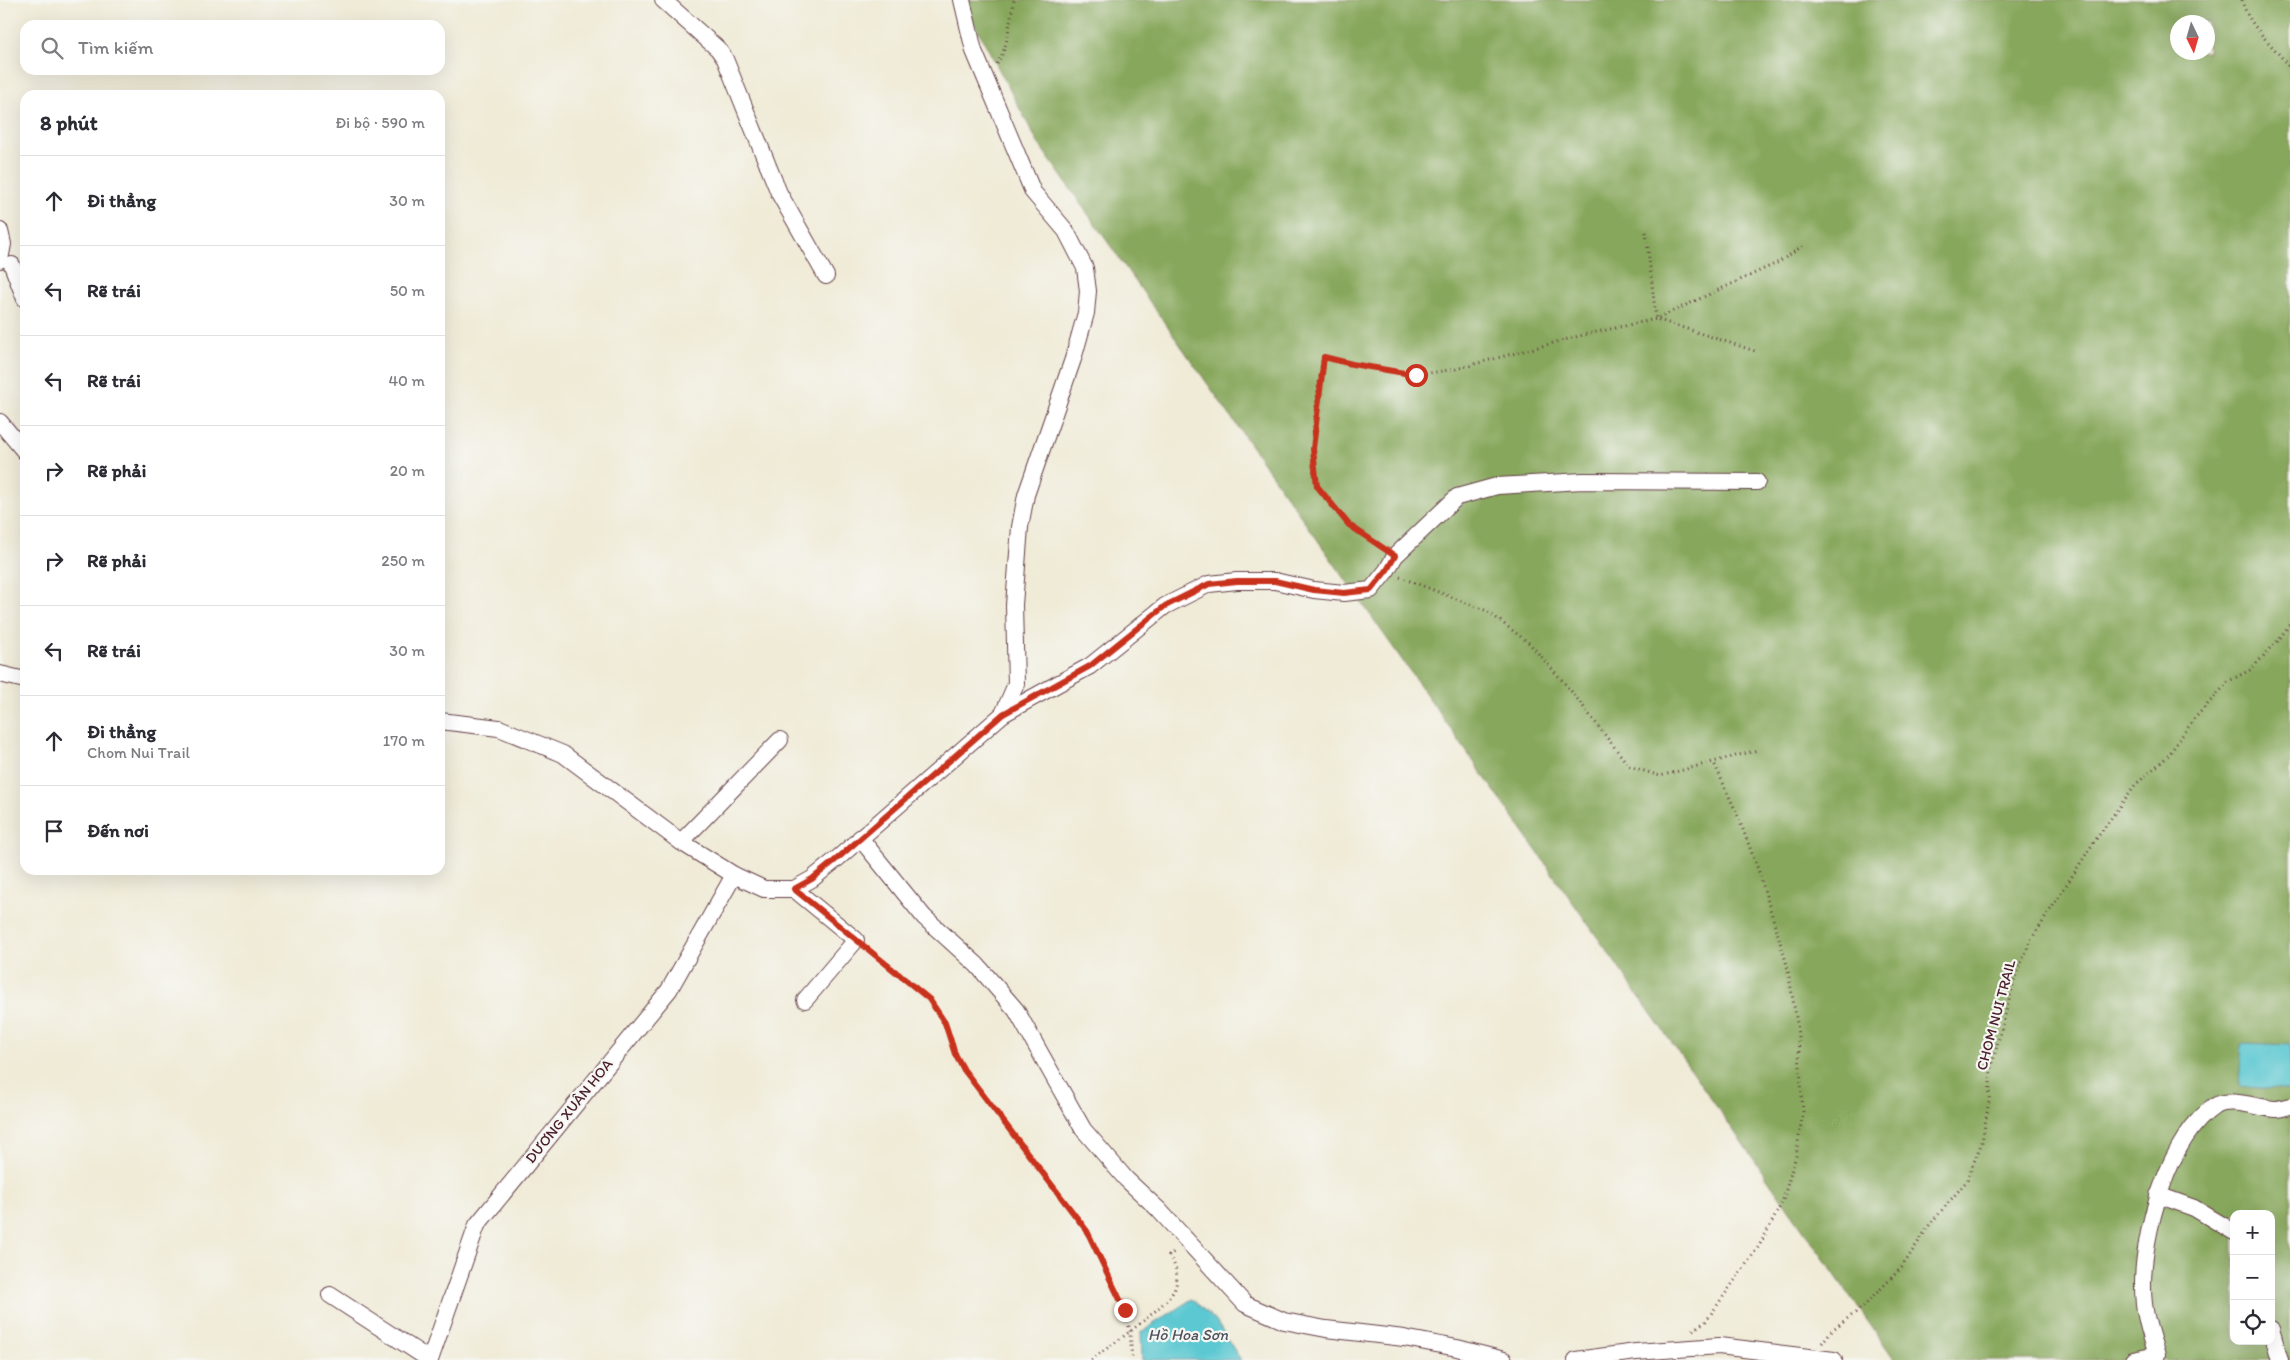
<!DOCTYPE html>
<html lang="vi">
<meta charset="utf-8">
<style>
body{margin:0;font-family:Itim,sans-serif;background:#f7f7f7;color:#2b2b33}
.controls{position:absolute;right:15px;bottom:15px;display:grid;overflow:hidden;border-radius:10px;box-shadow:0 5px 20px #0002}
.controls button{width:45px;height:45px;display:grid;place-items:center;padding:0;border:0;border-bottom:1px solid #e1e1e2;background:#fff;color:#2b2b33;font:25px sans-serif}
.compass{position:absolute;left:2170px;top:15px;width:45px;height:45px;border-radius:50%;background:#fff;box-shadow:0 5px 20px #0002;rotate:175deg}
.stop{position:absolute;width:15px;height:15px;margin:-11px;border:4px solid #c8321e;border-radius:50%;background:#fff}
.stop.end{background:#c8321e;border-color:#fff;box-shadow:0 1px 5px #0008}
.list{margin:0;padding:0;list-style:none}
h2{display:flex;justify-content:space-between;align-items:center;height:65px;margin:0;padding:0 20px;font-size:21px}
h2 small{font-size:16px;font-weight:400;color:#7c7c81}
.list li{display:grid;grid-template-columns:32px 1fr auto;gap:15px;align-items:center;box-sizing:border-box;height:90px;padding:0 20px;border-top:1px solid #e1e1e2}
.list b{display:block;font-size:19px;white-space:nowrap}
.list p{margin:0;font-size:16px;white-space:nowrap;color:#7c7c81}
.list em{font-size:16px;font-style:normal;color:#7c7c81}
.icon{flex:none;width:28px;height:28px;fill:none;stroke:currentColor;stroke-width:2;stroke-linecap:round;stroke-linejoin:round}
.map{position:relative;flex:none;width:2290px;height:1360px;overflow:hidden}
.search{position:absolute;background:#fff;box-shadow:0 5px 20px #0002;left:20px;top:20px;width:425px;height:55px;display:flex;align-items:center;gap:12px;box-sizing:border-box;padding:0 18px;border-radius:15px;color:#7c7c81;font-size:19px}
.panel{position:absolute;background:#fff;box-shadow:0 5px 20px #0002;left:20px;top:90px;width:425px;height:785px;border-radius:15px}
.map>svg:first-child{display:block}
</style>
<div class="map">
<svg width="2290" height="1360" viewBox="0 0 2290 1360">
<rect width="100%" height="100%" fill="#f6f6f2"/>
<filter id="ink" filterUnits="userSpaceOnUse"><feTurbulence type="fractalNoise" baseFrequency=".02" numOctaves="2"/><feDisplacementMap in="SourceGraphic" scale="10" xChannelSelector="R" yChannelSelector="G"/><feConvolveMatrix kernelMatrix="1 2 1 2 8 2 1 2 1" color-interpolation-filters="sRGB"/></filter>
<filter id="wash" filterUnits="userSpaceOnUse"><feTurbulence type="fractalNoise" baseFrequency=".0096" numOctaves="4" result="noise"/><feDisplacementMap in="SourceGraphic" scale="20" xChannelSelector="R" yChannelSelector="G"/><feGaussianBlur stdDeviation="1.12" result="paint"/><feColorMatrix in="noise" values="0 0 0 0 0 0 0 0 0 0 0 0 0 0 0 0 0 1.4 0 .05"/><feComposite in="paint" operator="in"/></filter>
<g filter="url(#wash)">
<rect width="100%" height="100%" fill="#f0ebd7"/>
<path fill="#87a75b" stroke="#686343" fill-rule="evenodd" d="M962 0H2290V1360H1895L1038 143ZM2178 22H2208V52H2178ZM2234 1214H2271V1341H2234Z"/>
<g fill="#5bc8d1" stroke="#52747e">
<polygon points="2242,1043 2290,1045 2290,1091 2239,1086"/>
<polygon points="1192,1299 1215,1320 1241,1360 1142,1360 1141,1332"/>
</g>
</g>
<g filter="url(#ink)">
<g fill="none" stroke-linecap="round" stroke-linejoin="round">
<g stroke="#633e45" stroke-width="18">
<g id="street">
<polyline points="663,0 718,49 725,59 779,193 826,276"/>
<polyline points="0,231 3,244 0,260"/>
<polyline points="12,265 25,299"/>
<polyline points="0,422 25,452"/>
<polyline points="0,674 25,680"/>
<polyline points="1003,714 1090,666 1165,606 1209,584 1237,581 1275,581 1314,590 1344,593 1371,590 1387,570 1395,556 1457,497 1497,486 1583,481 1757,482"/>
<polyline points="440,721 499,728 563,754 681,842 734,875 764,889 794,889 812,879 838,858 1003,714 1016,684 1014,605 1020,527 1026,495 1073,359 1086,313 1088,291 1085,268 1066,231 1033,192 974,51 962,0"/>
<polyline points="860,838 924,917 977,965 1016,1010 1083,1129 1126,1179 1158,1209 1245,1304 1284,1321 1326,1329 1404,1338 1457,1348 1504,1360"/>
<polyline points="681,842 780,740"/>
<polyline points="794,889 856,940 805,1000"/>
<polyline points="2158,1195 2194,1208 2234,1232"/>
<polyline points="330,1295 430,1360"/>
<polyline points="2271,1329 2280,1360"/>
<polyline points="430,1360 477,1225 669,990 734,875"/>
<polyline points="1576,1360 1636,1352 1719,1346 1834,1360"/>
<path d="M2133 1360 2157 1355C2150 1333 2143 1312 2143 1288 2142 1235 2168 1137 2215 1106 2230 1097 2258 1108 2275 1109 2280 1109 2285 1107 2290 1106"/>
</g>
</g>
<g stroke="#633e45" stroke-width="3" stroke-dasharray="1 4" stroke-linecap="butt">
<path d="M2242 0C2249 29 2275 45 2290 69"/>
<path d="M997 64C1009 45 1009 22 1014 0"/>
<polyline points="1646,232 1656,319 1755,351"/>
<path d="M1382 548C1357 531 1334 514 1318 487 1305 466 1319 383 1323 357L1352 364 1416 375 1456 369 1583 335 1656 319 1779 262 1804 245"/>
<polyline points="1400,577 1487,611 1529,643 1568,687 1629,766 1660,776 1758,750"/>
<path d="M868 949C895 971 930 992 945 1023 952 1039 956 1055 964 1070L1087 1231 1125 1310 1130 1331 1132 1360"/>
<polyline points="1693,1330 1706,1321 1759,1246 1782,1203 1796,1156 1803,1111 1797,1023 1787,965 1758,869 1737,814 1714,763"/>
<polyline points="1822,1343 1832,1330 1863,1307 1902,1267 1930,1224 1966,1182 1982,1142 1989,1101 1991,1068 2016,974 2031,940 2094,842 2135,785 2167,757 2194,719 2229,681 2250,670 2277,642 2290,624"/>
<path d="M1091 1360C1108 1347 1171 1305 1176 1286 1178 1274 1176 1265 1169 1256L1176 1250"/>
</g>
<use href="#street" stroke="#fff" stroke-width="16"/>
</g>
</g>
<g fill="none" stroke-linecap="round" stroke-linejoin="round" filter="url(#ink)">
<polyline stroke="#c8321e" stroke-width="6" points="1125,1310 1087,1231 964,1070 955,1054 945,1023 929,999 794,889 812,879 838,858 1003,714 1090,666 1165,606 1209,584 1237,581 1275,581 1314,590 1344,593 1371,590 1387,570 1395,556 1349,525 1317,486 1313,449 1324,357 1352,364 1416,375"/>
</g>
<g text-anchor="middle" stroke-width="4.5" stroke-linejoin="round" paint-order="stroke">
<g font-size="15" fill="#4a1f2b" stroke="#f6f6f2">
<text transform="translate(1996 1015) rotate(-75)" y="5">CHOM NUI TRAIL</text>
<text transform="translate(569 1111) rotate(-51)" y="5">DƯƠNG XUÂN HOA</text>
</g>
<g font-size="16" font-style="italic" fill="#4f525d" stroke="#f6f6f2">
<text x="1188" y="1340">Hồ Hoa Sơn</text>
</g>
</g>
</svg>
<div class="controls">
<button>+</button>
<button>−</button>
<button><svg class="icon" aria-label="locate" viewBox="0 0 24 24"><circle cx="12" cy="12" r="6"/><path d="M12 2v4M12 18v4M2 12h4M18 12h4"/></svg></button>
</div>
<svg class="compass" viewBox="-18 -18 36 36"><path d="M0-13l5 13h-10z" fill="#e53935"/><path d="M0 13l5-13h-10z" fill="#7c7c81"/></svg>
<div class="stop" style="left:1416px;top:375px"></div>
<div class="stop end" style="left:1125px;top:1310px"></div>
<div class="search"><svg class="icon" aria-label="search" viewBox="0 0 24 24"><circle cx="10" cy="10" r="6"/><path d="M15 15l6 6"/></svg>Tìm kiếm</div>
<section class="panel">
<h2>8 phút<small>Đi bộ · 590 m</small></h2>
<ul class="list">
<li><svg class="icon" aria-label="ahead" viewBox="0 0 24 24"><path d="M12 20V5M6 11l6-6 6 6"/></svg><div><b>Đi thẳng</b></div><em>30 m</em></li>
<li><svg class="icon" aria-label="left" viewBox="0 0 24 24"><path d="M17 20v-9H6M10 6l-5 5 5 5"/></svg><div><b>Rẽ trái</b></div><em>50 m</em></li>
<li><svg class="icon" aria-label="left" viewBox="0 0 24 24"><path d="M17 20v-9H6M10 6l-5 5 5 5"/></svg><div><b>Rẽ trái</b></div><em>40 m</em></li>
<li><svg class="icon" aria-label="right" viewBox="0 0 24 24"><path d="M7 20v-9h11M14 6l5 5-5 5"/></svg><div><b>Rẽ phải</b></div><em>20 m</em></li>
<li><svg class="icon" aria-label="right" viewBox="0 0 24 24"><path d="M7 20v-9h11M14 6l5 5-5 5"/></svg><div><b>Rẽ phải</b></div><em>250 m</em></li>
<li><svg class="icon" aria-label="left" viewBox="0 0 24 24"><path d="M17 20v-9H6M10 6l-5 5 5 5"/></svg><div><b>Rẽ trái</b></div><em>30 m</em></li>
<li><svg class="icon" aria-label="ahead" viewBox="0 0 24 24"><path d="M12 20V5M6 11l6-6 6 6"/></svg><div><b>Đi thẳng</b><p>Chom Nui Trail</p></div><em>170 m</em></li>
<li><svg class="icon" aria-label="arrive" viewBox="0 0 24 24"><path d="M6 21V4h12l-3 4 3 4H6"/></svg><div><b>Đến nơi</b></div></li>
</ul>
</section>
</div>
